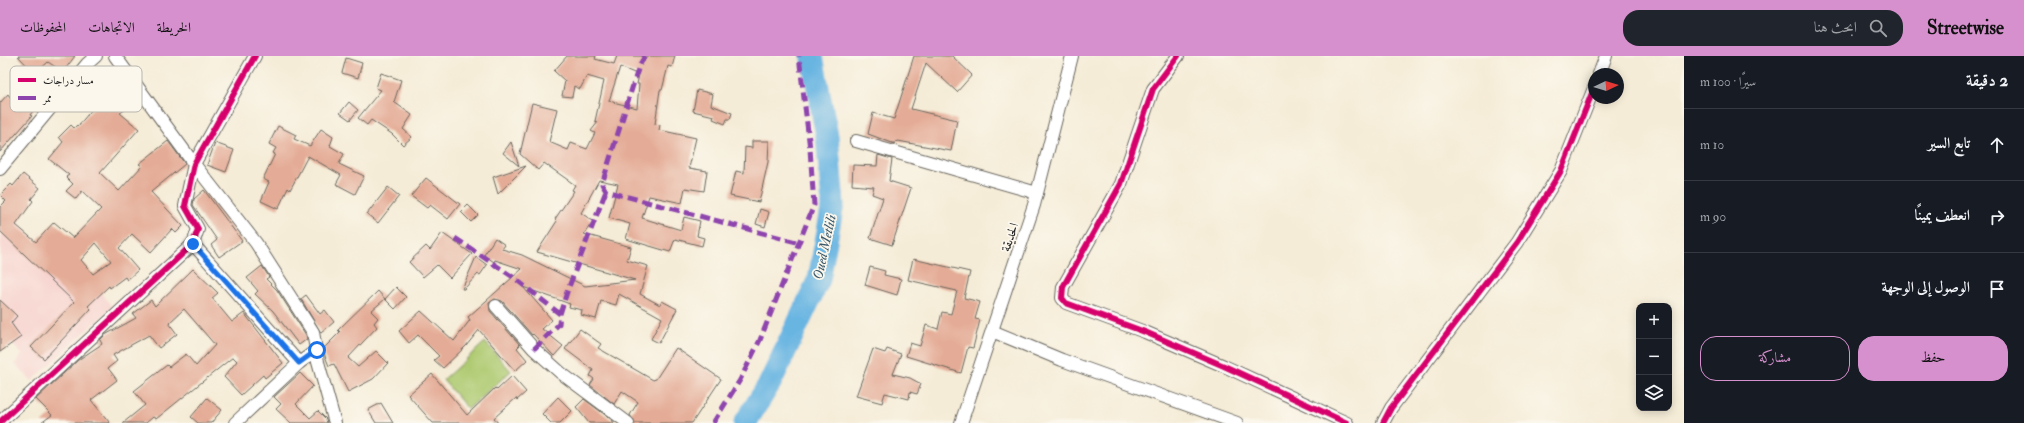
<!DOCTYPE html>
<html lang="ar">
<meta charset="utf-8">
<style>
body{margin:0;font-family:"IM FELL Double Pica",Amiri,serif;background:#20242c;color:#f1f3f6;direction:rtl}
.controls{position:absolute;right:12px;bottom:12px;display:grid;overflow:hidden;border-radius:8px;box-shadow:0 2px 10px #0003}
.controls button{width:36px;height:36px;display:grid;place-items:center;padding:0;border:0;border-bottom:1px solid #363941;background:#171b24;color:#f1f3f6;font:20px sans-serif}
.compass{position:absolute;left:1588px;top:12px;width:36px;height:36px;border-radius:50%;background:#171b24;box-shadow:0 2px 10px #0003;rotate:86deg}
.stop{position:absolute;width:12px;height:12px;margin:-9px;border:3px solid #1a73e8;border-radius:50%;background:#fff}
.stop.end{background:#1a73e8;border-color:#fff;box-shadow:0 1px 4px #0008}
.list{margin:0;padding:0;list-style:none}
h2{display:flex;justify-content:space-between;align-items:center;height:52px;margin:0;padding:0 16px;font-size:17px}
h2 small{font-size:13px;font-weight:400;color:#9ea1a6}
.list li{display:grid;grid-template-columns:26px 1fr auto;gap:12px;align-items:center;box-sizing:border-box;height:72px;padding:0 16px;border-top:1px solid #363941}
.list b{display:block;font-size:15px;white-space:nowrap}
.list em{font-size:13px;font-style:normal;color:#9ea1a6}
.actions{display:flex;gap:8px;padding:12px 16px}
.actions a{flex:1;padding:9px 0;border:1px solid #d690ce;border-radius:16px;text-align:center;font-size:14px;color:#d690ce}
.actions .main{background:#d690ce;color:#111}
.icon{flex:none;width:22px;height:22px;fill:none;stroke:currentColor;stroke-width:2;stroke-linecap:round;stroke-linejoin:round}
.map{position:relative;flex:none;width:1684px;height:367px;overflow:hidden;direction:ltr}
header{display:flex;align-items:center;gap:24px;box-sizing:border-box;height:56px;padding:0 20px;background:#d690ce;color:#111}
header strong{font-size:19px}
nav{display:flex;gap:22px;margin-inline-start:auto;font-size:14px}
.search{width:280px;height:36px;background:#20242c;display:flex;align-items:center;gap:10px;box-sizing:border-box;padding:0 14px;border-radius:16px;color:#9ea1a6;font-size:15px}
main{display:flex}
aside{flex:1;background:#171b24}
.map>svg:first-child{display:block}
</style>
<header>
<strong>Streetwise</strong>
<div class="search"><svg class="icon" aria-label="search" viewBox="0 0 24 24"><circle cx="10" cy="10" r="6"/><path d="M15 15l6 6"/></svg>ابحث هنا</div>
<nav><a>الخريطة</a><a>الاتجاهات</a><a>المحفوظات</a></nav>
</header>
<main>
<aside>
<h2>2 دقيقة<small>سيرًا · 100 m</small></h2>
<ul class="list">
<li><svg class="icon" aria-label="ahead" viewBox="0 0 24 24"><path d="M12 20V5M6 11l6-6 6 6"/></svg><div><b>تابع السير</b></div><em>10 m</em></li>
<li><svg class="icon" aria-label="right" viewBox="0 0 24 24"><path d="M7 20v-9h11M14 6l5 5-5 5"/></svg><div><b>انعطف يمينًا</b></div><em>90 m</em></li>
<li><svg class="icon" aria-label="arrive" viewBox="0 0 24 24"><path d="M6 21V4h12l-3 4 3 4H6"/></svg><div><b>الوصول إلى الوجهة</b></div></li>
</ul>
<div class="actions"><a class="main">حفظ</a><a>مشاركة</a></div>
</aside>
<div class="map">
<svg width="1684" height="367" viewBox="0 0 1684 367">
<rect width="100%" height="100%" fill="#fbf7ec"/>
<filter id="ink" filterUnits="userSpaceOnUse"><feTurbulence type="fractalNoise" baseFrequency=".025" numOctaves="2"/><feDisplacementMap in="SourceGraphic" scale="8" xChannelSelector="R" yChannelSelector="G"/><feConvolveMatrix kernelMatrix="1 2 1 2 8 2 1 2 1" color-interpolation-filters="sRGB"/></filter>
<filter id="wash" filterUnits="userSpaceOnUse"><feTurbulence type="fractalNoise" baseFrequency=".012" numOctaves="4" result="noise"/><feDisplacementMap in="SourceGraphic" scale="16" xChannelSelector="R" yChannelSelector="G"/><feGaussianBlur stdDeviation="0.9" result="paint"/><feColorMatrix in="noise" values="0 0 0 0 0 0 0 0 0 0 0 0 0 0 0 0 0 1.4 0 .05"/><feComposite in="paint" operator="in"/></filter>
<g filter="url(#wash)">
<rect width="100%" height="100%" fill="#f5ecd7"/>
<polygon fill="#f7d0cc" points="1,150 83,233 92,223 112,251 32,325 15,308 22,298 0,276"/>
<polygon fill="#aeca71" stroke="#657346" points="485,286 511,315 468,353 443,324"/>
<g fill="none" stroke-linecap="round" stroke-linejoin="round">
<polyline stroke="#69b5e2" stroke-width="23" points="745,367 770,327 819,223 833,148 827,80 812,0"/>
</g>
<g id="blocks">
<g fill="#e4ac96" fill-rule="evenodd">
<polygon points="18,0 75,0 63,16 48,6 35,18"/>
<path d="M567 0H596L595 3 614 8 617 0H675L672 11 668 10 662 34H660L655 68 660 69 659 74 696 82 689 112 707 115 704 135 685 132 682 147 649 140 642 162 681 174 684 161 700 165 697 180 704 182 702 190 675 183 670 196 626 183 630 168 609 162 618 128 599 124 581 157 593 165 584 178 631 191 627 204 648 210 640 238 660 249 662 245 677 253 659 287 651 283 662 262 619 238 616 249 601 245 596 263 581 259 582 254 569 251 570 248 523 231 552 264 542 273 563 290 554 300 533 278 532 279 502 245 495 243 489 247 490 255 520 289 517 292 527 304 515 315 479 274 466 290 443 312 434 304 439 300 418 279 409 287 399 275 421 255 454 285 470 264 468 261 522 213 495 204 494 206 484 199 495 182 505 189 502 193 522 199 585 230 635 224 537 196 557 165 555 163 574 135 572 134 575 129 544 107 538 114 520 98 532 47 557 53 549 86 568 94 571 87 587 93 595 77 591 75 598 66 595 65 604 25 587 20 580 33 574 30 572 41 562 40 565 25 554 15ZM620 11 639 19 637 28H639L637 52 609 45Z"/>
<polygon points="914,0 952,0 972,19 957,36 926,7 911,53 957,64 951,95 898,85 895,86 895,88 868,78 873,57 894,63"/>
<polygon points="346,2 362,7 358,22 342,17"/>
<path d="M95 11 113 29 129 51 120 57 139 73 100 117 119 135 142 110 139 108 168 85 185 108 151 136 183 170 176 177 172 173 151 196 132 178 119 192 138 214 127 224 125 221 110 232 109 230 88 250 91 253 44 303 31 291 74 246 0 175V151L6 145 0 139 11 128 13 130 23 118 40 132 31 143 33 145 16 169 36 186 54 166 73 182 101 153 82 135 76 143 66 135 73 128 66 121 69 119 49 103 63 86 59 81 71 69 74 72 77 69 78 70 94 51 82 39 94 26 87 19ZM96 187 111 205 93 218 81 204Z"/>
<polygon points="28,17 49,33 30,59 32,60 0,96 0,47 8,38 10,41"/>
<polygon points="381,17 401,24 394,46 412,59 403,73 412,81 403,89 392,78 371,64 367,69 358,62 381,34 376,32"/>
<polygon points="697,34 713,38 711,49 732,57 730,63 727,63 725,68 713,63 714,60 693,55"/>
<polygon points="349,46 358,54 350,64 340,57"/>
<polygon points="278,70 296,79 294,83 310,90 321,73 333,81 330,90 344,98 339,108 364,120 355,138 336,128 341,119 308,100 290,134 288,132 278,153 261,145 269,126 263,123 275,98 273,97 276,92 269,88"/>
<polygon points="752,85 769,85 768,106 759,146 730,140 736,115 744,117 745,91 752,92"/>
<polygon points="511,86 519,110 503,97"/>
<polygon points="215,87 234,94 226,116 207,109"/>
<polygon points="878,99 892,103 889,125 911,132 892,189 870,182 883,142 872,138 874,131 852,129 853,109 877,110"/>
<polygon points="526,110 498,138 493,121"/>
<polygon points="426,122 460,148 448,163 430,149 427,152 411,140"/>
<polygon points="388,131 399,140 378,167 367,158"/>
<polygon points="204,134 242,185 219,201 211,189 217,184 193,149 194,143"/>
<polygon points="468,149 478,159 471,166 461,156"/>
<polygon points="760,153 769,156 765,171 756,168"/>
<polygon points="442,177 472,198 450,222 437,209 423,221 409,206 426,190 430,194"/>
<polygon points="476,201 487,209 480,219 478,218 464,233 462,233"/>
<polygon points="913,203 970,216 964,242 980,246 975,263 980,264 973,292 968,291 961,317 906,300 910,287 920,290 926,269 938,273 942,256 951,258 957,235 908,224"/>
<polygon points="262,210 269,221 266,223 277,234 306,279 307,283 299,289 273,255 255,238 258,235 247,222"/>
<polygon points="870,211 885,215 884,219 901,223 897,239 865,229"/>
<polygon points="193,213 218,237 212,242 232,266 244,257 283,307 265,322 263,319 241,339 224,321 237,305 233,301 156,363 153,361 146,367 123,367 145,349 134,335 167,309 169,311 186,298 196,310 215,289 184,253 169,267 177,278 159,292 149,279 113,299 117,305 108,312 117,324 91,344 110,367 41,367 52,359 36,343 78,304 102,288 100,284 105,279 136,262 133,258 151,244 155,250"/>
<polygon points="396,231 406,241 395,253 385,243"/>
<polygon points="378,235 385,243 371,255 378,262 374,267 377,271 348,302 358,311 376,295 388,307 373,323 348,336 334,308 329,310 325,300 324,292 340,276 338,274"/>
<polygon points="306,239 320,258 325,254 334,266 321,277 301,243"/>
<polygon points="0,244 17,260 11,267 21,281 0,296"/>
<polygon points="580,273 601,288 598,292 653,324 656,323 676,292 721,323 692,367 635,367 630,359 638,346 622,335 614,348 590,329 594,323 590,320 593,314 565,293"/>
<polygon points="873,293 885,297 887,293 901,298 893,318 910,322 921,328 917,338 910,336 909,343 885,337 882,347 856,340"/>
<polygon points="300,317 313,330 296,348 310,362 318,355 326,363 327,367 291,367 276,353 281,348 274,341"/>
<polygon points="432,318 467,359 495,332 497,334 512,320 526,336 517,344 516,342 494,362 498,367 433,367 408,339"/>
<polygon points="558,341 572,355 560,367 551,367 542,358"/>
<polygon points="207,342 222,354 211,367 198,367 191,361"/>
<polygon points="584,343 612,364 614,367 589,367 576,351"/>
<polygon points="381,347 393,367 376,367 368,354"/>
</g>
</g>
</g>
<g filter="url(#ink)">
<use href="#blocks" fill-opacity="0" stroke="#68655d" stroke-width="1"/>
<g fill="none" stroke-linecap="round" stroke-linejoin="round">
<g stroke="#68655d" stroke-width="14">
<g id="minor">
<polyline points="115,0 194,108 256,187 313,276 318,306 335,367"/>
<polyline points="1178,0 1153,33 1121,128 1063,231 1062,242 1066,247 1145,276 1224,310 1347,367"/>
<polyline points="1599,18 1606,0"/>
<polyline points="856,85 1037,137"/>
<polyline points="0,113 87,8 96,0"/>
<polyline points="193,188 299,307"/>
<polyline points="496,250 534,293 561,317 628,367"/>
<polyline points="992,275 1062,304 1237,367"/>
<polyline points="0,366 193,188 198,173 185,150 194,108 255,0"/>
<polyline points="235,367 299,307 317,294"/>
<polyline points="961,367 1034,149 1072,0"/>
<polyline points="1383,367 1391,352 1517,186 1561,115 1594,32"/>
</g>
</g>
<use href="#minor" stroke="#fff" stroke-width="12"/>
<g stroke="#8e44ad" stroke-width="5" stroke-dasharray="10 5" stroke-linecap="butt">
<polyline points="645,0 639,10 602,128 606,135 800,187"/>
<polyline points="455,182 513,221 560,258"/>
<polyline points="534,293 559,268 560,258 567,236 606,135"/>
<polyline points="713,367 740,324 760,284 814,149 810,93 799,0"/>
</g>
<g stroke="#fbf7ec" stroke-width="8">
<g id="cycleway">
<polyline points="1178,0 1153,33 1121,128 1063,231 1062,242 1066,247 1145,276 1224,310 1347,367"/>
<polyline points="0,366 193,188 198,173 185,150 194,108 255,0"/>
<polyline points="1383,367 1391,352 1517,186 1561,115 1594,32"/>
</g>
</g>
<use href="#cycleway" stroke="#d6006c" stroke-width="6"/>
</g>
</g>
<g fill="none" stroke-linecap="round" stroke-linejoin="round" filter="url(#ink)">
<polyline stroke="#1a73e8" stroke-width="5" points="193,188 299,307 317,294"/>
</g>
<g text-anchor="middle" stroke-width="3.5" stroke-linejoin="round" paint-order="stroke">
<g font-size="13" fill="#1c1c1c" stroke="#fbf7ec">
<text transform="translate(1009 181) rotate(-71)" y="5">الحديقة</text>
</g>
<g font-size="14" font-style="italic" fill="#3b596b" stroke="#fbf7ec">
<text transform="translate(824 191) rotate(-78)" y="5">Oued Metlili</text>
</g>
</g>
<rect x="10" y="10" width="132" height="46" rx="6" fill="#fbf7ec" stroke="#b8b5ae" stroke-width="1"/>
<rect x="18" y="22" width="18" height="4" fill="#d6006c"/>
<rect x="18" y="40" width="18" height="4" fill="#8e44ad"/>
<g font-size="11" fill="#1c1c1c">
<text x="43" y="28">مسار دراجات</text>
<text x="43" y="46">ممر</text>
</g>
</svg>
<div class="controls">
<button>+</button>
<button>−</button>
<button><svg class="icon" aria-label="layers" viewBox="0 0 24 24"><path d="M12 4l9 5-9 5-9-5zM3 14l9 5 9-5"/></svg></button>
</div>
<svg class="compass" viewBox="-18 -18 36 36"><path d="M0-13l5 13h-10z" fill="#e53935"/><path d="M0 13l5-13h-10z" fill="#9ea1a6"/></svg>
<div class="stop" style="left:317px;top:294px"></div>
<div class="stop end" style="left:193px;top:188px"></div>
</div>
</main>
